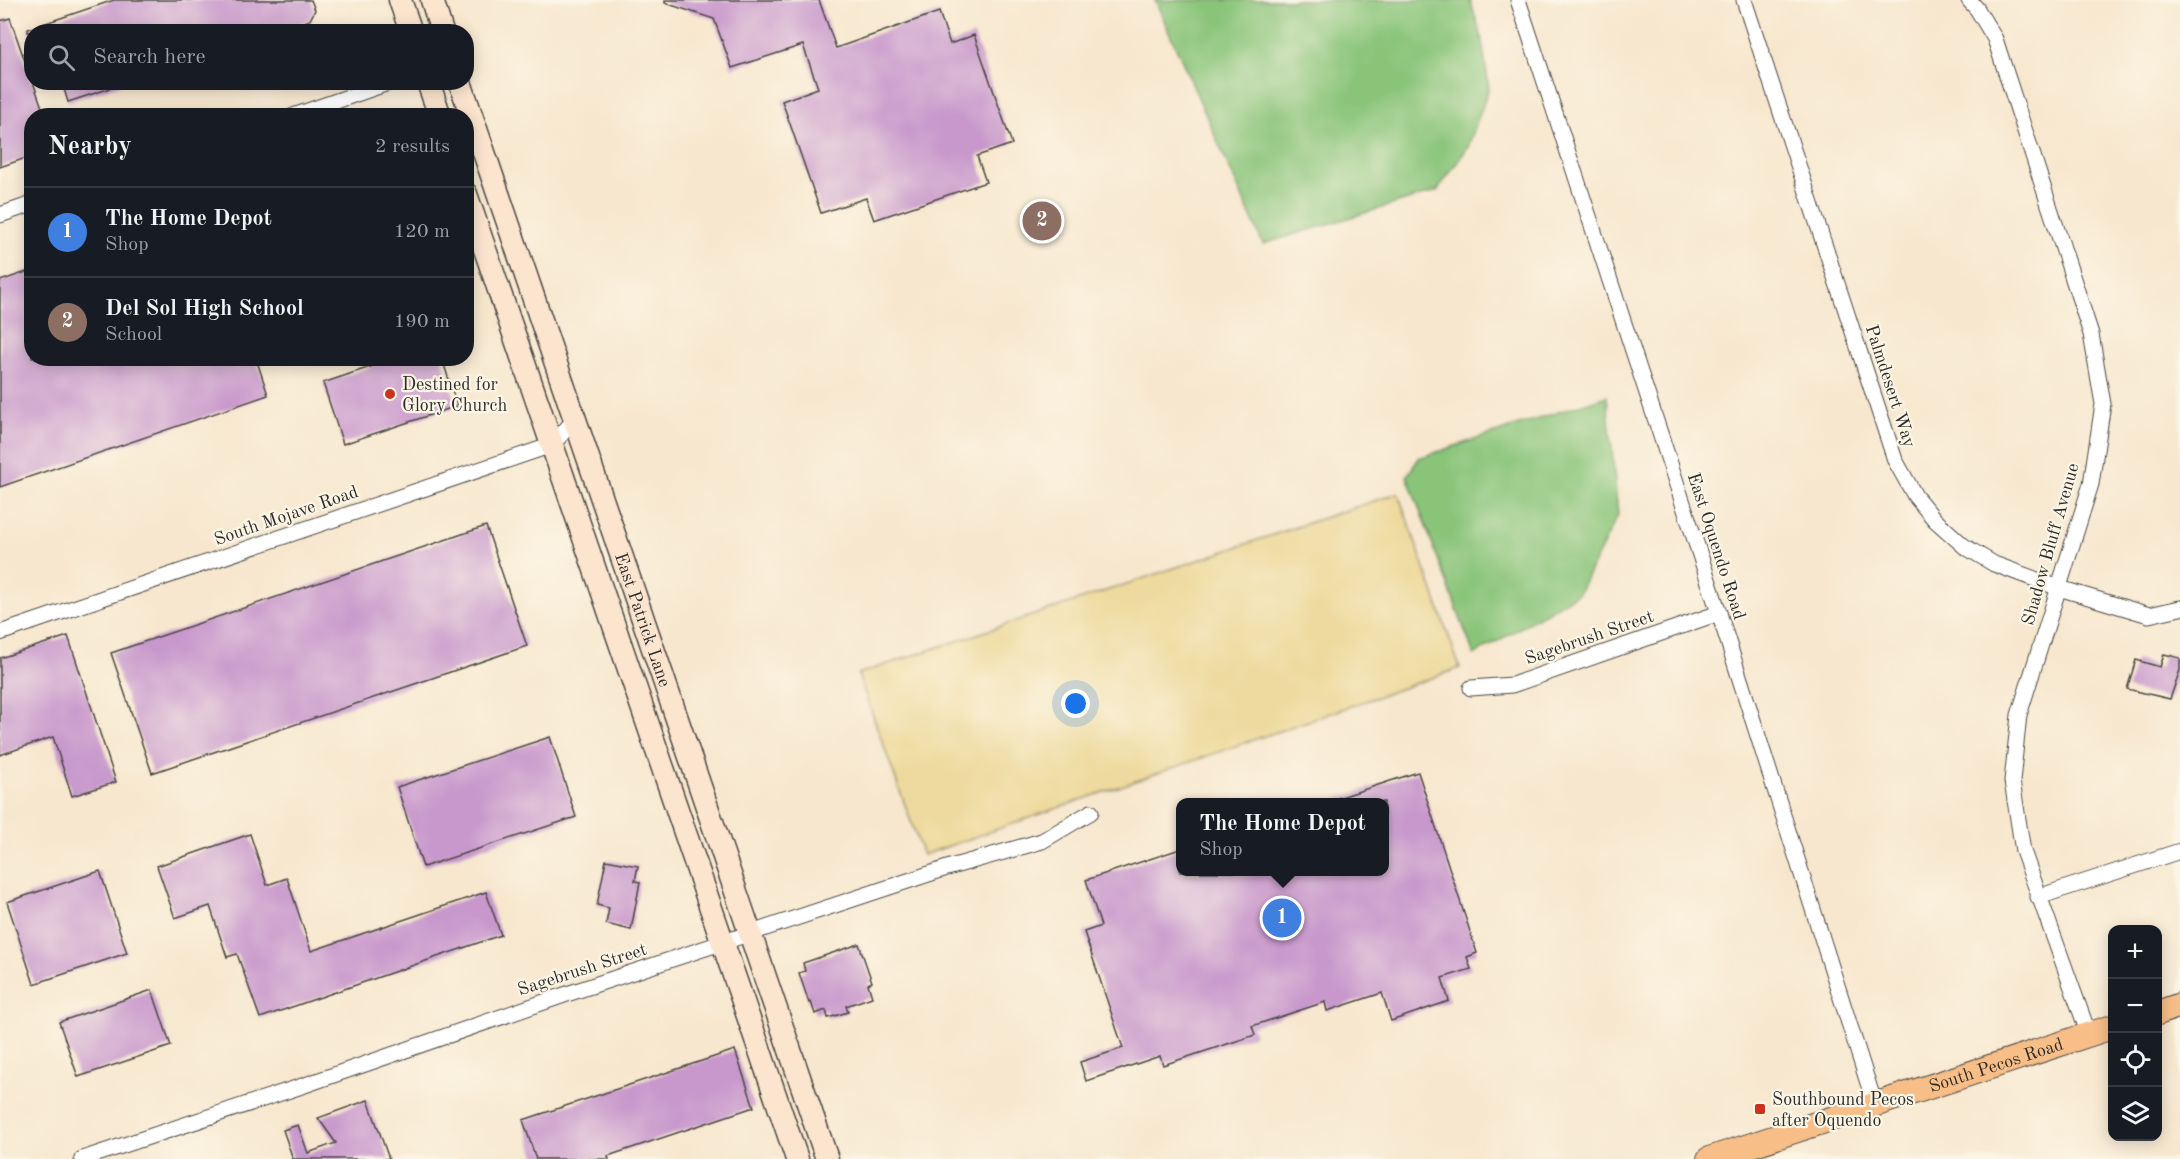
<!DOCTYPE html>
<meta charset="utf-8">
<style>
body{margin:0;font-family:"Old Standard TT",serif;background:#20242c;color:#f1f3f6}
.controls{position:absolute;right:18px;bottom:18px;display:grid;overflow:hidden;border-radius:12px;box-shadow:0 3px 15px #0003}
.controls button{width:54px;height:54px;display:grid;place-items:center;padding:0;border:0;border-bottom:2px solid #363941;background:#171b24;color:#f1f3f6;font:30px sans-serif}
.you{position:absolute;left:1076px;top:704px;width:21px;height:21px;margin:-15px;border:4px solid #fff;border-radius:50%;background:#1a73e8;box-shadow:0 0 0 9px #1a73e833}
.badge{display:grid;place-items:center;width:39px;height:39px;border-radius:50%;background:#8c9099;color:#fff;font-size:20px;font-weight:700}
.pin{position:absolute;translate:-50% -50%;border:3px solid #fff;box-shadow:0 2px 6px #0006}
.popup{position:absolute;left:1176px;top:798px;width:213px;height:78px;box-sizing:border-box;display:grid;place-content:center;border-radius:12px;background:#171b24;filter:drop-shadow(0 2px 4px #0005);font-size:20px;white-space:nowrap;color:#9ea1a6}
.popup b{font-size:22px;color:#f1f3f6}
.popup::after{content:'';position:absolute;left:50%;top:100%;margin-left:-12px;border:12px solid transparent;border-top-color:#171b24}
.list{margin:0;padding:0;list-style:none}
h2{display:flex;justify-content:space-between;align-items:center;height:78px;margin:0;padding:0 24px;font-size:26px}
h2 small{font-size:20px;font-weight:400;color:#9ea1a6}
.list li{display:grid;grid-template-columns:39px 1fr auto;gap:18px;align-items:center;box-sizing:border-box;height:90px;padding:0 24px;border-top:2px solid #363941}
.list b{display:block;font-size:22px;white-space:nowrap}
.list p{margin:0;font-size:20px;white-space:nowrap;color:#9ea1a6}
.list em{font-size:20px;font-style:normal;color:#9ea1a6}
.icon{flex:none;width:33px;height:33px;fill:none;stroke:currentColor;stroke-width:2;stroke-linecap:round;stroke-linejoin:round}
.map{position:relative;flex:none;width:2180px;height:1159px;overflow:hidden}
.search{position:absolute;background:#171b24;box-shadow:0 3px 15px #0003;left:24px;top:24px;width:450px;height:66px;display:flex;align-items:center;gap:15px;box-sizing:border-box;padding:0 21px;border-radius:24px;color:#9ea1a6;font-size:22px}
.panel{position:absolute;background:#171b24;box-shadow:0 3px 15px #0003;left:24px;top:108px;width:450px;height:258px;border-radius:24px}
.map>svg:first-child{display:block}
</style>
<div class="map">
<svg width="2180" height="1159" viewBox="0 0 2180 1159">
<rect width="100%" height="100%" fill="#fcf5e5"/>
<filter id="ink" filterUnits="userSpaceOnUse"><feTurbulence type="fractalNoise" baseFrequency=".0167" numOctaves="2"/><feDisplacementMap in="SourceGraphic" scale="12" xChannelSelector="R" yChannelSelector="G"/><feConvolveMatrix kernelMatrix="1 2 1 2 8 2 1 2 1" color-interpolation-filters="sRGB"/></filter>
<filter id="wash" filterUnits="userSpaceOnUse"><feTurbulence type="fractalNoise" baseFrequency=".008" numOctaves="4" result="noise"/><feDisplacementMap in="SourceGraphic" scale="24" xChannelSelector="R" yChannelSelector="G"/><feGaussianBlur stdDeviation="1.35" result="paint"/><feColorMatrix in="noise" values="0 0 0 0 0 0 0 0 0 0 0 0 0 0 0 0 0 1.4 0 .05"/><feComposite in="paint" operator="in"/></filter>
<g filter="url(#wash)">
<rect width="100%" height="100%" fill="#f7e7ce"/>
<g fill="#89c479" stroke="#5a7852" stroke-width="1.5">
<polygon points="1155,0 1470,0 1481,35 1489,88 1468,147 1437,191 1263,244"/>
<polygon points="1607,396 1618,515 1579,593 1474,655 1407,476 1419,458"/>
</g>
<polygon fill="#eeda9e" stroke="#8c8264" stroke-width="1.5" points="1398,493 1460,668 923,855 858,674"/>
<g id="blocks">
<g fill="#c898cc">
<polygon points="114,0 311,0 315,10 310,20 277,32 28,32 28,29"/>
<polygon points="665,0 819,0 836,48 939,12 950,44 974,35 1012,144 977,156 986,182 874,220 866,198 821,213 782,101 818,88 803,45 732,68 714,19 665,3"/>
<polygon points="10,18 32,82 33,82 45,116 32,116 32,156 0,167 0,21"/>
<polygon points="62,82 119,82 120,85 68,102"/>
<polygon points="32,270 32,358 256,358 268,395 0,487 0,281"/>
<polygon points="383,358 442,358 457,406 343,444 323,383 385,362"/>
<polygon points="486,526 527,646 152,773 111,653"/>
<polygon points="68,636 116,782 72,796 53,737 0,755 0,658"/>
<polygon points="2164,654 2180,658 2180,670 2170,699 2127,689 2136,660 2160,667"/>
<polygon points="550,737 576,817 423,867 397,787"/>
<polygon points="1418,772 1477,953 1467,957 1471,969 1442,978 1449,1001 1391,1021 1382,993 1327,1011 1325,1002 1252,1026 1255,1035 1163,1065 1160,1056 1086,1081 1080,1062 1123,1048 1084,932 1101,926 1086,880 1180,849 1180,872 1384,872 1384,802 1333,802 1332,800"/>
<polygon points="250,834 267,885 287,878 311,951 486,892 501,935 260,1018 237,954 227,957 210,906 175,918 157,866"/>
<polygon points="606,860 638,866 635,881 640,882 631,930 606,924 609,908 597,905"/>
<polygon points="100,871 127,953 34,984 7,902"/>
<polygon points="859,944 872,982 868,984 872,997 846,1006 848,1012 828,1018 826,1010 815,1014 811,1002 809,1003 799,973 805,971 803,963"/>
<polygon points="152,990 171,1046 78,1077 59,1022"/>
<polygon points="735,1050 754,1107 608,1156 609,1159 536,1159 523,1120"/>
<polygon points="368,1100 389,1159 293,1159 283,1130 298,1125 308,1153 336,1143 318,1118"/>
</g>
</g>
</g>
<g filter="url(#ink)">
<use href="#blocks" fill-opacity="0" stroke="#4a4743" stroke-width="1.5"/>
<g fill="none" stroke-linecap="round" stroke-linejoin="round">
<g stroke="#4a4743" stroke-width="17">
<g id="street">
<polyline points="1518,0 1719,613 1875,1105"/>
<polyline points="1744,0 1895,460 1915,496 1935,520 1964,546 1994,564 2059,588 2149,615 2180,608"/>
<polyline points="1969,0 1977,9 1995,39 2091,334 2103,404 2091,484 2019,715 2012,781 2023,851 2089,1035"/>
<polyline points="293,116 391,82"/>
<polyline points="0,215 32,204"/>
<polyline points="0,633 552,445 575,419"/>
<polyline points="1471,688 1512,685 1719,613"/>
<polyline points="2038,897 2180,851"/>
<polyline points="82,1159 302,1086 570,993 947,868 1042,841 1091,812"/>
</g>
</g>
<g stroke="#4a4743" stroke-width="25">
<g id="secondary">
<polyline points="400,0 411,32"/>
<polyline points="432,0 442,32"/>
<polyline points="428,82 440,116"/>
<path id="s1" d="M460 82 827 1159"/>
<polyline points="466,194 797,1159"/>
</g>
</g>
<g stroke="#4a4743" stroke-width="26">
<g id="primary">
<polyline points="2158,1013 2180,1005"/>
<path id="s2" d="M1709 1159 2112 1027"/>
</g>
</g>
<use href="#street" stroke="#fff" stroke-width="15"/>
<use href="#secondary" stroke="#fce5cf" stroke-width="22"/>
<use href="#primary" stroke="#f7be87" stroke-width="24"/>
</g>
</g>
<g fill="#c8321e" stroke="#fcf5e5" stroke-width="2">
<circle cx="390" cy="394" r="6"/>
<rect x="1754" y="1103" width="12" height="12" rx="3"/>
</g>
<g text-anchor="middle" stroke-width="4.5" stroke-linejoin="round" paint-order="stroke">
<g font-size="18" fill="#2b2b2b" stroke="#fcf5e5" text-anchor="start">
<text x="402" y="390">Destined for<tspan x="402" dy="21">Glory Church</tspan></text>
<text x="1772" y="1105">Southbound Pecos<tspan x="1772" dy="21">after Oquendo</tspan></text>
</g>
<g font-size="18" fill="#2b2b2b" stroke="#fcf5e5">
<text transform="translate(1891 386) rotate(72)" y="6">Palmdesert Way</text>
<text transform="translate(286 515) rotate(-19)" y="6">South Mojave Road</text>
<text transform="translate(2050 544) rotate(-74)" y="6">Shadow Bluff Avenue</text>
<text transform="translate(1717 546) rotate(72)" y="6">East Oquendo Road</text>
<text dy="6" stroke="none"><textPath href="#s1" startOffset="568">East Patrick Lane</textPath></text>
<text transform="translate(1589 637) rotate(-19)" y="6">Sagebrush Street</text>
<text transform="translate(582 969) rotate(-18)" y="6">Sagebrush Street</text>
<text dy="6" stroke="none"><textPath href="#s2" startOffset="302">South Pecos Road</textPath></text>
</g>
</g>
</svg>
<div class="controls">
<button>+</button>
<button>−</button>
<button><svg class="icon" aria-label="locate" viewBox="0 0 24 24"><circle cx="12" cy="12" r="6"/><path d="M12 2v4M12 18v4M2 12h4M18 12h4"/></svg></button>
<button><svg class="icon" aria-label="layers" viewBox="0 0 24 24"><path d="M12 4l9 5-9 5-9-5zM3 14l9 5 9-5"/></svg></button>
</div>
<div class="you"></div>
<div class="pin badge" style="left:1282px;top:918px;background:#3f7fe0">1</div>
<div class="popup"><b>The Home Depot</b>Shop</div>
<div class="pin badge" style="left:1042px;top:221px;background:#8d6e63">2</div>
<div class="search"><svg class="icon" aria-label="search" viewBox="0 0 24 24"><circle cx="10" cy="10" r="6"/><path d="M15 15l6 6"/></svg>Search here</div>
<section class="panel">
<h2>Nearby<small>2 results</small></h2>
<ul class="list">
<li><span class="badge" style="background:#3f7fe0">1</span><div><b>The Home Depot</b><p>Shop</p></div><em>120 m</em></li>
<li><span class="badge" style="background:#8d6e63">2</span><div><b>Del Sol High School</b><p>School</p></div><em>190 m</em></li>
</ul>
</section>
</div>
